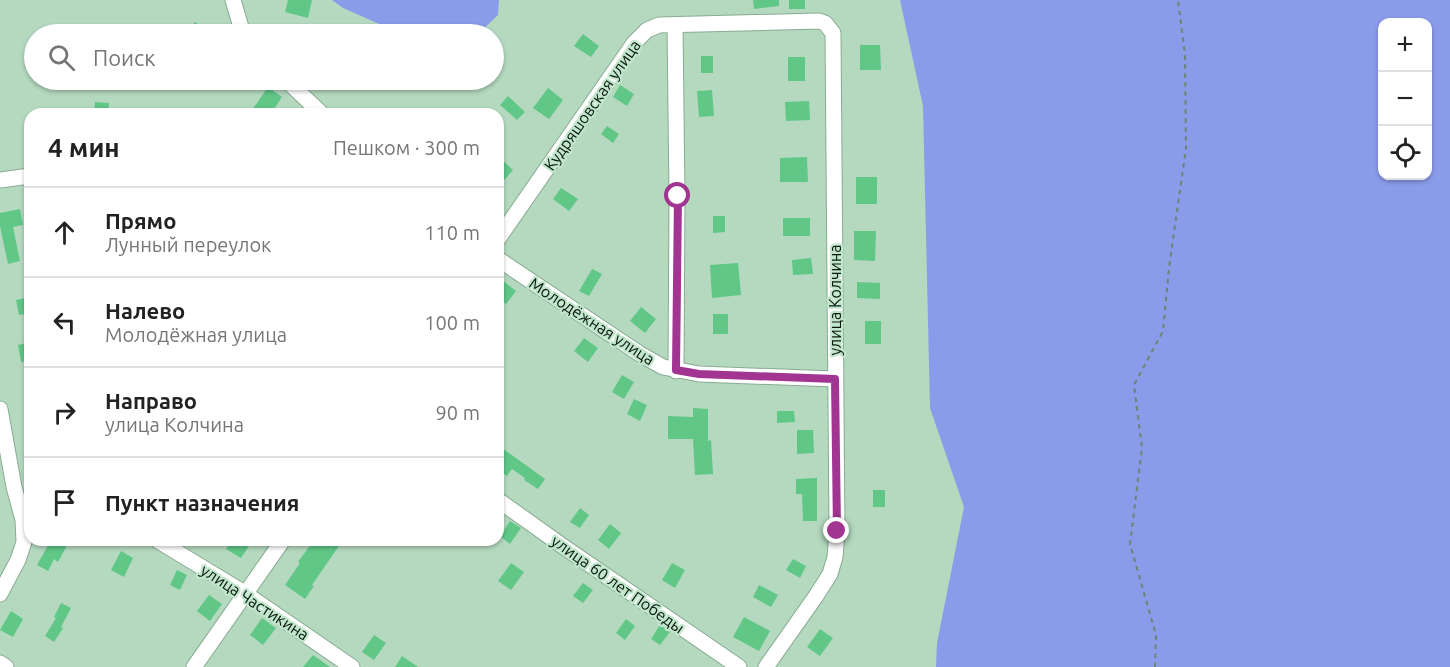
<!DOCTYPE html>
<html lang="ru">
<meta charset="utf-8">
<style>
body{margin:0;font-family:Ubuntu,sans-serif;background:#f2f2f2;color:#222}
.controls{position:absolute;right:18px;top:18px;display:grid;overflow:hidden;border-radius:12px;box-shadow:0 2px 4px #0004}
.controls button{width:54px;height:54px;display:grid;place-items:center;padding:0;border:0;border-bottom:2px solid #e0e0e0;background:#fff;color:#222;font:30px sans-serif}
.stop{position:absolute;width:18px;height:18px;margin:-14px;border:4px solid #a23492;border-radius:50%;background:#fff}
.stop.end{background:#a23492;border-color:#fff;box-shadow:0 2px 6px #0008}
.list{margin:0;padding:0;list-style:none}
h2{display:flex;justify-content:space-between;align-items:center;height:78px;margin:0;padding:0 24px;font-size:26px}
h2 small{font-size:20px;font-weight:400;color:#767676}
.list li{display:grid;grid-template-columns:39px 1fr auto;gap:18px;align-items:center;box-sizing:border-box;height:90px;padding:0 24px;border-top:2px solid #e0e0e0}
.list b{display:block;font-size:22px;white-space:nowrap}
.list p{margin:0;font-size:20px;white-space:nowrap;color:#767676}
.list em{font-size:20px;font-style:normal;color:#767676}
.icon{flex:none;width:33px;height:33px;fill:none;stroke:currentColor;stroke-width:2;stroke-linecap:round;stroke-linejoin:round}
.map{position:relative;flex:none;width:1450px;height:667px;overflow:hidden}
.search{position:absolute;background:#fff;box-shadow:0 2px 4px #0004;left:24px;top:24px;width:480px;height:66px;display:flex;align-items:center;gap:15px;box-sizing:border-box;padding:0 21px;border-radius:33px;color:#767676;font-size:22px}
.panel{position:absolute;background:#fff;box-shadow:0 2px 4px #0004;left:24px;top:108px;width:480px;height:438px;border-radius:18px}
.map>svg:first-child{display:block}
</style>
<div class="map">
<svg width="1450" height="667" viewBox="0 0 1450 667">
<rect width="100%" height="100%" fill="#b4d9bf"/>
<g fill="#8a9bea" fill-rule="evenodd">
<polygon points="332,0 499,0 498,15 478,34 402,34 343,8"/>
<path d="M900 0H1450V667H936L937 643 964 507 930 408 923 106ZM1382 22H1428V176H1382Z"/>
</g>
<g fill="#60c787">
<polygon points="288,0 312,0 308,18 285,12"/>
<polygon points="753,0 779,0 779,6 754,9"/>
<rect x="789" y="0" width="16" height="9"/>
<polygon points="195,22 211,34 185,34"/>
<polygon points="583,34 599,46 591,57 574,46"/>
<polygon points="860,45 880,45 881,70 860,70"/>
<rect x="701" y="56" width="12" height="17"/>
<rect x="788" y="57" width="17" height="24"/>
<polygon points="620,85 634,94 627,106 613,97"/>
<polygon points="268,87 282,97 271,114 258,114 252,110"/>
<polygon points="548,88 563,100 549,119 533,108"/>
<polygon points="712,90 714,116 699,117 697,91"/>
<polygon points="508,96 525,112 517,120 500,105"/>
<polygon points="809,101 810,120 786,121 785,102"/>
<polygon points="95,102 109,103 108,114 94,114"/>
<polygon points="607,126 619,134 613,143 601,134"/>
<polygon points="498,156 513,170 498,187"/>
<polygon points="807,157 808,182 780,182 780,158"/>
<rect x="856" y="177" width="21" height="27"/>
<polygon points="561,188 578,199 569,211 553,199"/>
<polygon points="20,209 23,225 13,227 20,261 8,264 0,226 0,213"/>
<polygon points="713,216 725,216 725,232 713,233"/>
<rect x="783" y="218" width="27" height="18"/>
<polygon points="854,231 876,231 875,261 854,260"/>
<polygon points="811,258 813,274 793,275 792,260"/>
<polygon points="738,263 741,295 712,298 710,265"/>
<polygon points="592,269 602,274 589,296 579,291"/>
<polygon points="498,277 516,291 506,304 498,298"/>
<polygon points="857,282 880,283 880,299 857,298"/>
<polygon points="30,297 30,313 19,315 16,300"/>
<polygon points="641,307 656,319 645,333 630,321"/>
<rect x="713" y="314" width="15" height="20"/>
<rect x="865" y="321" width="16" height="23"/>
<polygon points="584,338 598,348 588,362 574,351"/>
<polygon points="30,342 30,360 21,362 18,345"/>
<polygon points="622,375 634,382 624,399 612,392"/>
<polygon points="634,399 647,405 640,421 627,414"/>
<polygon points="693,408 708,409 708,441 711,440 713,474 695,475 693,439 668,439 668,416 693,417"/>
<polygon points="777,411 794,411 795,422 777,423"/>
<polygon points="797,430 813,430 814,453 797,454"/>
<polygon points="502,448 545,479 538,489 524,480 525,478 512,469 507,476 498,469 498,454"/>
<polygon points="817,478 817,521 803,521 802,494 796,494 796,479"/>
<rect x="873" y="490" width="12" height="17"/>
<polygon points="580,508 589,515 580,528 570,522"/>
<polygon points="510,521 521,528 510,544 500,536"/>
<polygon points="610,524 621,533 609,549 598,540"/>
<polygon points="51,540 70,540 58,562 54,559 48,571 37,565"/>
<polygon points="232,540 253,540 241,558 226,549"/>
<polygon points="314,540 343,540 312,585 314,586 305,599 285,585 300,563 298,562"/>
<polygon points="121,551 133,558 124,577 111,570"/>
<polygon points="793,559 806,566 800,578 786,570"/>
<polygon points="511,563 524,572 511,590 498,581"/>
<polygon points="672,563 685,570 675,588 662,580"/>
<polygon points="177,570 187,575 180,590 170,585"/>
<polygon points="583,583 593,590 583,603 573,596"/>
<polygon points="759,585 778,595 771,607 753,597"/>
<polygon points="209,595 222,604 210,621 197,611"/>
<polygon points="61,603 71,608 61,627 63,628 54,642 45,636 56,618 54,617"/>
<polygon points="11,611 23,619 13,637 0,630"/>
<polygon points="744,617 770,631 759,651 733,637"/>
<polygon points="262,618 276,628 263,645 250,635"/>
<polygon points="626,619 635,626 625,640 616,633"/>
<polygon points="660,625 670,632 660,645 651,639"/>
<polygon points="820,629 833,638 820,656 807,647"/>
<polygon points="374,635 386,643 374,660 362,652"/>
<polygon points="313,655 330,667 303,667"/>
<polygon points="402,656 418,667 395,667"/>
</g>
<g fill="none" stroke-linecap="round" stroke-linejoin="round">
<g stroke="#88ac93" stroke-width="17">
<g id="minor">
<polyline points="233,0 243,34"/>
<polyline points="675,25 677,196 676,371"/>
<polyline points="286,80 322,114"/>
<polyline points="0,180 30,176"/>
<polyline points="498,239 634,43 647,30 659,25 819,21 825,23 833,33 837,531 835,557 830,574 816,596 766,667"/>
<polyline points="498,259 640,354 663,367 699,374 835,379"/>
<polyline points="0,409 14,487 23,520 24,542 18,560 0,594"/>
<polyline points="498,500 564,547 739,667"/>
<polyline points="157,540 246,594 352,667"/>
<polyline points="0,663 6,667"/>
<polyline points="194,667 283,540"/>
</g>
</g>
<polyline stroke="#6b8572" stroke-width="2" stroke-dasharray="4.5 4.5" stroke-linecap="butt" points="1155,667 1156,635 1130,544 1142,448 1134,385 1163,331 1169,268 1186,148 1185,55 1178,0"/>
<use href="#minor" stroke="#fff" stroke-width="15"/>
</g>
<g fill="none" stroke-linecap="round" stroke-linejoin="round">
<polyline stroke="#a23492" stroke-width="8" points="678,196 676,370 699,374 835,379 837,531"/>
</g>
<g text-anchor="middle" stroke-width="4.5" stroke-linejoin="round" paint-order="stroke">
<g font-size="16" fill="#09160d" stroke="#c1e6cc">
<text transform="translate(592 105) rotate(-55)" y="6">Кудряшовская улица</text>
<text transform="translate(835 300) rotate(-90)" y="6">улица Колчина</text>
<text transform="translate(592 321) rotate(33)" y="6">Молодёжная улица</text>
<text transform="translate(618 584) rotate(35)" y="6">улица 60 лет Победы</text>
<text transform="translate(255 602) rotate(33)" y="6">улица Частикина</text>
</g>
</g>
</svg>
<div class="controls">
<button>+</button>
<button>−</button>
<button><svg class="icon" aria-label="locate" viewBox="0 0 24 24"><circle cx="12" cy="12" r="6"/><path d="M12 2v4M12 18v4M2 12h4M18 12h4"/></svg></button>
</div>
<div class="stop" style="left:678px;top:196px"></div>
<div class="stop end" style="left:837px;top:531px"></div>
<div class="search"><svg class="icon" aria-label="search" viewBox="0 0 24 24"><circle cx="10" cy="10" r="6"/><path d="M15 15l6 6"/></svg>Поиск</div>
<section class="panel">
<h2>4 мин<small>Пешком · 300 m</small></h2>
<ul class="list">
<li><svg class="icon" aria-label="ahead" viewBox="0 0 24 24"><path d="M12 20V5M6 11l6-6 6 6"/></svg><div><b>Прямо</b><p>Лунный переулок</p></div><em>110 m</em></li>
<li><svg class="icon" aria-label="left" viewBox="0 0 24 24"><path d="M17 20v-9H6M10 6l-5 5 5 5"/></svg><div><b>Налево</b><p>Молодёжная улица</p></div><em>100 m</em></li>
<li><svg class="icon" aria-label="right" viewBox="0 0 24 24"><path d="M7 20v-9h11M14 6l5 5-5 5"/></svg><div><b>Направо</b><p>улица Колчина</p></div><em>90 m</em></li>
<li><svg class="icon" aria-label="arrive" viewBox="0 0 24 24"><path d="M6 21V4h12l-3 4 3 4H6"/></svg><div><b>Пункт назначения</b></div></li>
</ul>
</section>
</div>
